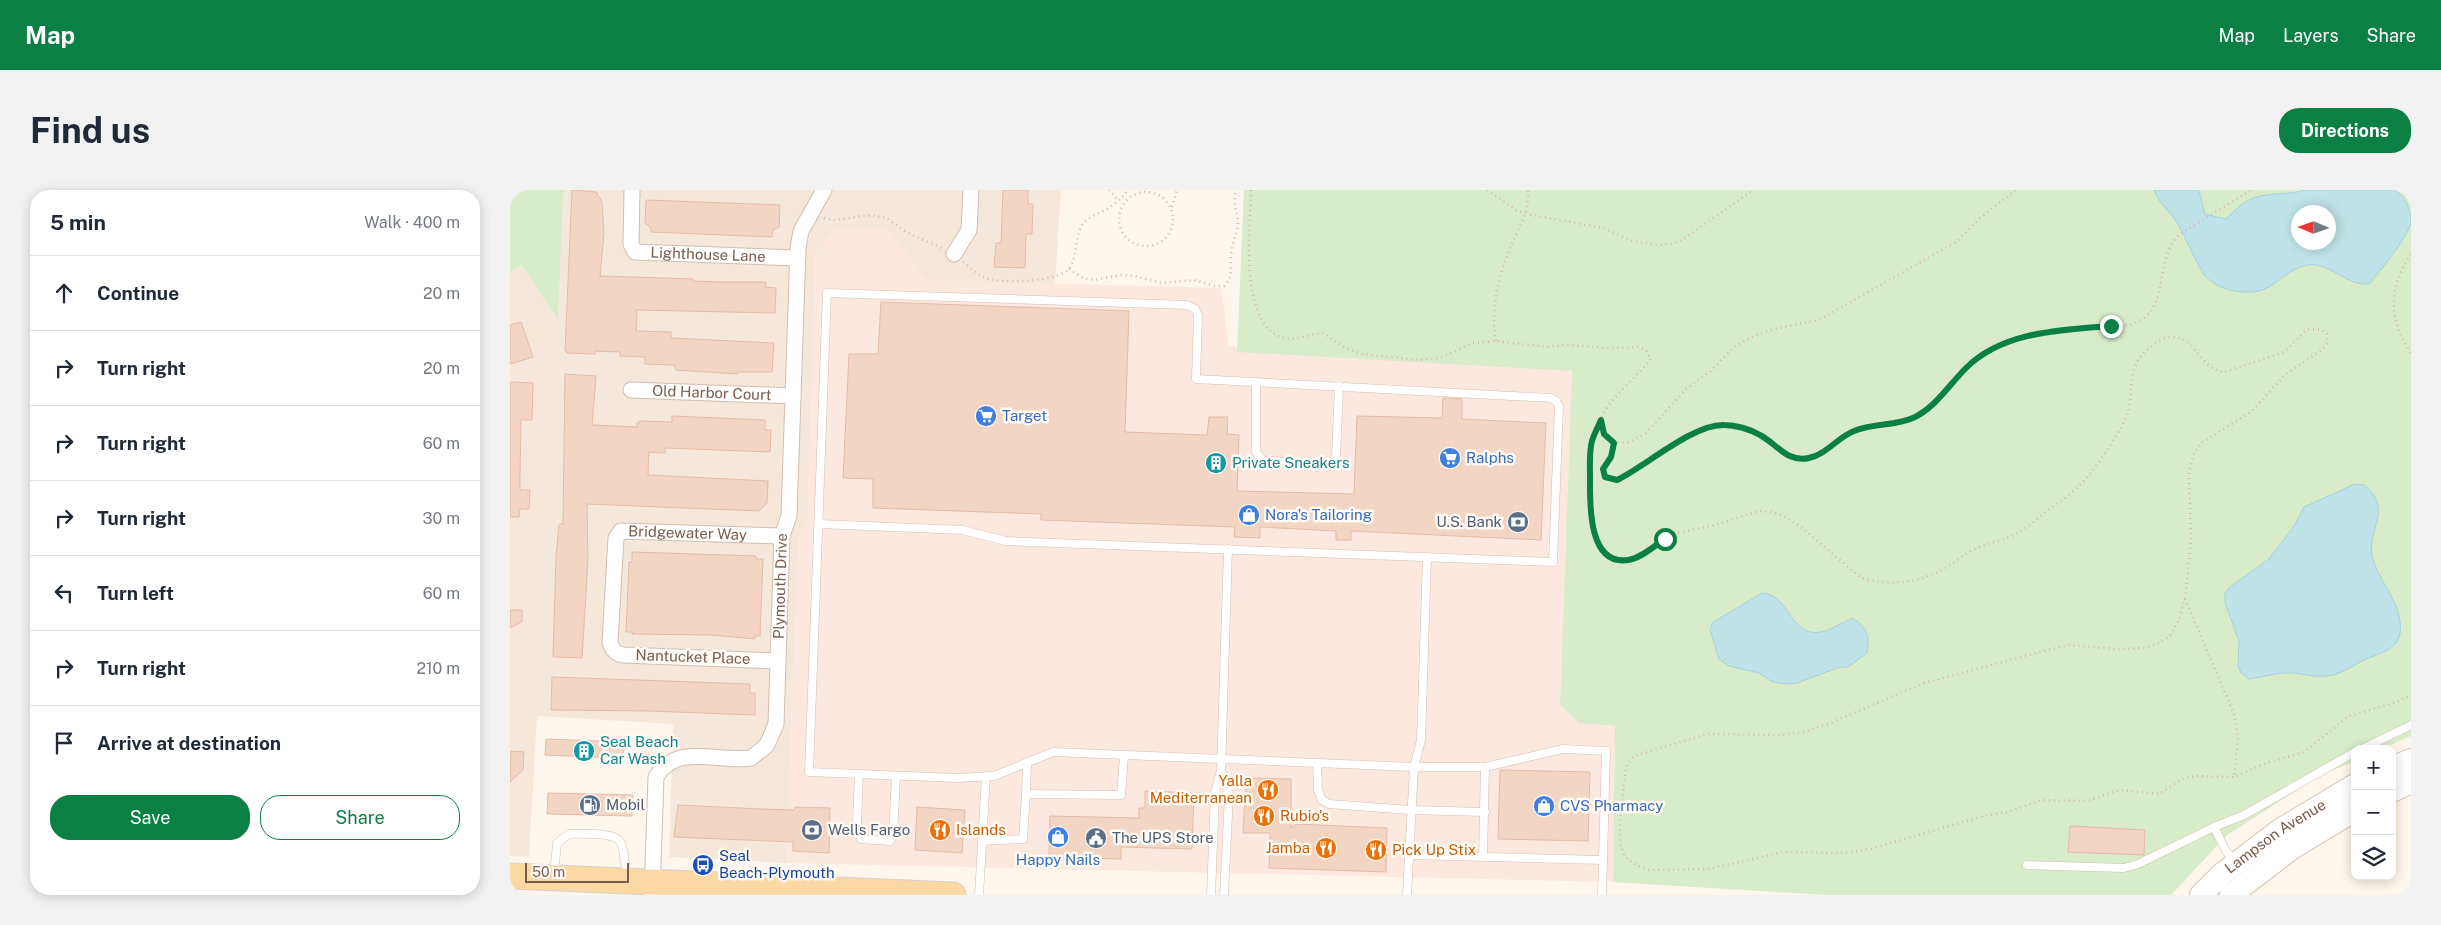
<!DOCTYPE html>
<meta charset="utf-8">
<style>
body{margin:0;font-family:"Public Sans",sans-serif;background:#f2f2f3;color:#1f2937}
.controls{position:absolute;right:15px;bottom:15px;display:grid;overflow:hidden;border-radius:10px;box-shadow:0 2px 12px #0003}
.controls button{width:45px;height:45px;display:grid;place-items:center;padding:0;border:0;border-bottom:1px solid #e0e1e3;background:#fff;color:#1f2937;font:25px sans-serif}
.compass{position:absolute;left:1781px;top:15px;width:45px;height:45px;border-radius:50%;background:#fff;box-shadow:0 2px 12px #0003;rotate:272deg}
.scale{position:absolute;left:15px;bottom:12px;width:104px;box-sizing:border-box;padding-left:5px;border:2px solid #7a5c4d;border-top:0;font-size:14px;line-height:18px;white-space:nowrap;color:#7a5c4d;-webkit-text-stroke:4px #fffaf3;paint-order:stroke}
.stop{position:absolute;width:15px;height:15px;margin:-11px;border:4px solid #0b8043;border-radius:50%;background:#fff}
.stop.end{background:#0b8043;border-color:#fff;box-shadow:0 1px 5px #0008}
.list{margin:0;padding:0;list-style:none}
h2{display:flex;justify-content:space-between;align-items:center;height:65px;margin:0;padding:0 20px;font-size:21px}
h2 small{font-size:16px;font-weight:400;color:#747a83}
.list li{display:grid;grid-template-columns:32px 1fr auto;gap:15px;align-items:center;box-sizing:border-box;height:75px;padding:0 20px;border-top:1px solid #e0e1e3}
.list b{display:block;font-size:19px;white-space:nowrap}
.list em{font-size:16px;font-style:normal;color:#747a83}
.actions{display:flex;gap:10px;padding:15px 20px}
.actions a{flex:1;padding:11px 0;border:1px solid #0b8043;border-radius:20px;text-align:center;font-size:18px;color:#0b8043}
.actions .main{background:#0b8043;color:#fff}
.icon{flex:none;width:28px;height:28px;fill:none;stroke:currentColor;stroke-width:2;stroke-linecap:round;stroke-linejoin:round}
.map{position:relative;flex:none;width:1901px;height:705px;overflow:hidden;border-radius:20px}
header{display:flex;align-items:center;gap:30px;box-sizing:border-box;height:70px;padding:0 25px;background:#0b8043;color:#fff}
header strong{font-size:24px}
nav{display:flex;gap:28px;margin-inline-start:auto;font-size:18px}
.intro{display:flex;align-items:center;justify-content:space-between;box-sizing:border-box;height:120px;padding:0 30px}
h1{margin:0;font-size:35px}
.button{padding:12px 22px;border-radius:20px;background:#0b8043;color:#fff;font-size:18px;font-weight:700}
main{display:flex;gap:30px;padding:0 30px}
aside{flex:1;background:#fff;border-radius:20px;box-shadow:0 2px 12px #0003}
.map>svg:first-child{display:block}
</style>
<header>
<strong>Map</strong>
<nav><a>Map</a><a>Layers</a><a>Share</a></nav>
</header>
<div class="intro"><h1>Find us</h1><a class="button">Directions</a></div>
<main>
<aside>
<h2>5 min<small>Walk · 400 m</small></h2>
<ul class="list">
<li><svg class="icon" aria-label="ahead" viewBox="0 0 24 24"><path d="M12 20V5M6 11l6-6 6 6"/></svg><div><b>Continue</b></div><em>20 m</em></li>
<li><svg class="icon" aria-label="right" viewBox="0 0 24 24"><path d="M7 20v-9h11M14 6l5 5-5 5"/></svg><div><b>Turn right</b></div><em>20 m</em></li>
<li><svg class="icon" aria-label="right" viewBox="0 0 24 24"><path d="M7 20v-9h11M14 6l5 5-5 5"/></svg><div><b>Turn right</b></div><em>60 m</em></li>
<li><svg class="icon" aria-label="right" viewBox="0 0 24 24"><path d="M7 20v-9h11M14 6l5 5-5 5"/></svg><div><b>Turn right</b></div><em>30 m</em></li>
<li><svg class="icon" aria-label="left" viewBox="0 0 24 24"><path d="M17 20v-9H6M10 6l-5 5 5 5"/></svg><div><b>Turn left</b></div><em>60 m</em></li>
<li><svg class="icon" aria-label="right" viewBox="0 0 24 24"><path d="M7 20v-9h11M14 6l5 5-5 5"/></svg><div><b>Turn right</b></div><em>210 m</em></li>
<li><svg class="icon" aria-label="arrive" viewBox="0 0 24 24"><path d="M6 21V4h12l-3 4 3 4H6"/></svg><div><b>Arrive at destination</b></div></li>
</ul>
<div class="actions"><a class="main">Save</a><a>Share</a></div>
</aside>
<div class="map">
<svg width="1901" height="705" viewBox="0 0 1901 705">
<rect width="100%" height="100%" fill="#fdf6ec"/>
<polygon fill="#f5e8da" points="52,0 551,0 545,94 416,90 377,39 297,337 289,343 276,673 159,667 163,534 27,526 19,667 0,666 0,83 12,75 45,126"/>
<polygon fill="#fde8e0" points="377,39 416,90 711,98 719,156 1062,181 1050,514 1069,533 1105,536 1103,692 276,673 289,343 297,337 305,64 324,40"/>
<g fill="#d8ecc9" fill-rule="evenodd">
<polygon points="0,0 53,0 48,130 12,75 0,83"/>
<path d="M734 0H1901V546L1871 559H1845V571L1811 585 1717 645 1661 705H1315L1103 692 1105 536 1069 533 1050 515 1062 181 727 162ZM1788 22H1818V52H1788Z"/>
</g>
<g fill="#bfe3e8" stroke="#a5d3da" fill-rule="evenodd">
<path d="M1644 0H1689L1695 24 1716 29C1722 23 1729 16 1737 11 1754 1 1777 6 1795 0H1885C1896 7 1901 20 1901 33 1898 46 1869 83 1859 94 1839 96 1825 78 1806 75 1786 72 1770 92 1755 99 1739 106 1710 101 1697 88 1687 77 1675 45 1666 31 1659 20 1649 14 1644 0ZM1788 22H1818V52H1788Z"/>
<path d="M1845 294 1854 295C1884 319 1857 339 1862 365 1867 389 1887 407 1890 431 1894 461 1872 461 1852 471 1842 476 1833 483 1822 485 1808 488 1797 485 1784 483 1768 482 1753 487 1739 489L1731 483 1728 475 1729 451 1715 413V403L1720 397 1759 369 1784 336 1794 317Z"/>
<path d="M1252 403C1280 404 1280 448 1311 442 1321 440 1333 432 1343 428 1357 438 1360 445 1357 463L1338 477H1330L1287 493 1274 494 1261 491 1249 483 1219 476 1209 469 1200 439 1202 433Z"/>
</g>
<g fill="#f3d5c3" stroke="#e6bba3">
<polygon points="62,0 86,2 92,12 94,43 90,86 183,89 183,91 208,92 256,92 255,97 266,98 265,123 127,120 126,141 161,142 161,148 264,153 262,182 228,182 228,184 166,180 164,175 135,174 135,167 110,166 110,162 85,161 85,164 57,163 57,161 55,161"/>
<polygon points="493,0 518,0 518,14 523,14 522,44 516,44 515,78 484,77 486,53 491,53"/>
<polygon points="136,10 270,15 269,37 263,40 262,47 141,42 141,38 135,33"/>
<polygon points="371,112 619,121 615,242 697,245 699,227 718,227 717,244 729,245 727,301 844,304 847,226 932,228 933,208 952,209 952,229 1036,233 1031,350 841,341 841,350 826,350 826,341 750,337 750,348 724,347 725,337 531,330 531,324 363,318 363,289 333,288 339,164 368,164"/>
<polygon points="11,132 23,167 0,174 0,135"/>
<polygon points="55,184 86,186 82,235 127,237 127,233 131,231 162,232 162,226 255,230 255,240 261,240 260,262 155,258 155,263 139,262 138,285 258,291 257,313 249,321 77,314 78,370 72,468 43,467 46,368 49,334 53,334"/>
<polygon points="0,192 23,193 22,230 11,230 10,285 10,300 20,300 19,319 10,319 9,327 0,327"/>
<polygon points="122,362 246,366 246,369 253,369 250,446 245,446 245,449 201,445 122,444 123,442 116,442 119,372 122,372"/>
<polygon points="0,420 12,420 12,432 0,438"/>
<polygon points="42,487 240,494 240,503 245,503 245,525 140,521 41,520"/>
<polygon points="36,549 117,552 111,568 35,565"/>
<polygon points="1,561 14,562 13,580 0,592"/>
<polygon points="990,580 1080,582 1078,651 988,649"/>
<polygon points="736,588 781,589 781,638 786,634 877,638 876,682 759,678 760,643 733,643"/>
<polygon points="635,601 684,603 682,659 611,657 611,669 539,667 540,626 629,628 629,618 635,618"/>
<polygon points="38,603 123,605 122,626 37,624"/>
<polygon points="168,615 251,619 284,620 285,617 320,618 319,663 283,661 283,652 164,647"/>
<polygon points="407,617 455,620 452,663 405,660"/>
<polygon points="1560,636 1635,640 1634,665 1558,662"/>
</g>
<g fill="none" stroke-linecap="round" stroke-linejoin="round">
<g stroke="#d1beb0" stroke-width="9">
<g id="lane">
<polyline points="746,192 746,262 752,270 821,276 826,267 829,196"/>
<polyline points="309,334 452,340 496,351 1043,372 1049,216 1046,211 1041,208 686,189 688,125 685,119 677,115 317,103 299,582 447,588 484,586 543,562 904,577 975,577 1053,559 1096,561 1092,705"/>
<polyline points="1852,559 1901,535"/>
<polyline points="807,573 808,600 812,610 819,614 900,620 975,622"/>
<polyline points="712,582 719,605 714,705"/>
<polyline points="349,584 347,633 351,649 380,651 383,645 386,586"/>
<polyline points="516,604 517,572"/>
<polyline points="1704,637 1734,625 1845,562"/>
<polyline points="472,651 513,649 516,604 611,605 614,566"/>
<polyline points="899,665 1093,670"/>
<polyline points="973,666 975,577"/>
<polyline points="1517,675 1614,678 1628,674 1704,637 1715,659 1724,672"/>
<path d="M44 684 47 653 59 644C71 644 105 641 111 653 115 663 115 678 117 688"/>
<polyline points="469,705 476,586"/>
<polyline points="701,705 705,603 711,580 718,359"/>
<polyline points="897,705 904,577 911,550 917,367"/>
</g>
</g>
<g stroke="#d1beb0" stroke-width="17">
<g id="street">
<path id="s1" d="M122 0 121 54 125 62 288 68"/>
<polyline points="444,64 459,40 461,0"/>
<path id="s2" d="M121 200 283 206"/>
<path id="s3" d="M268 471 114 465C106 464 102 460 100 452L106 348 111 341 272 346"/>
<path id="s4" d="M142 705 146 587C167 552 207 573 241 568L257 555 266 534 272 346 279 326 288 58 291 41 314 0"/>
</g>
</g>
<g stroke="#d6c0b0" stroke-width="24">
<g id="secondary">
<polyline points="1882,578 1901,570"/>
<polyline points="1882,601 1901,592"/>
<path id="s5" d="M1691 705 1712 684 1770 640 1845 595"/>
<polyline points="1721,705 1782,658 1845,620"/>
</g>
</g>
<g stroke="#dad1cd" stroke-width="27">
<polyline id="primary" points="0,686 443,705"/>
</g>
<g stroke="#d9b8a5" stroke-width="2.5" stroke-dasharray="1 4" stroke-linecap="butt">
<polyline points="599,0 609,11"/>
<path d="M741 0C740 35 729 133 771 147 786 152 798 144 813 143L834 157 851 164 910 170 930 168 963 153 986 151 1036 157 1057 155 1100 158 1128 157 1136 160 1141 169C1131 183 1093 214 1091 230 1090 240 1098 247 1104 253L1120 252 1136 243 1176 199 1202 180 1224 157 1244 146 1264 139 1309 130 1446 52 1470 28 1506 0"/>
<polyline points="977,0 1006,20 1017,24 1093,38 1122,51 1147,55 1162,54 1175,48 1243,0"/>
<circle cx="636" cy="29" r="27"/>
<polyline points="662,17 667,0"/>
<polyline points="314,28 324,30 361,25 376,28 400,44 432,58"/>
<path d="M1901 64C1878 98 1878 129 1901 163"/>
<path d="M453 72C460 78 467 84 475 88 490 94 550 92 560 78 568 65 564 47 573 34 579 26 590 23 599 18 607 13 612 7 618 0"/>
<path d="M559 79 573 88 584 90 611 85 625 86 651 93 684 90 705 96H714C726 85 718 73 722 59 723 51 727 43 728 35 728 22 722 13 726 0"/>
<path d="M986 151C980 123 988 88 999 61 1007 40 1020 23 1018 0"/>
<path d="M1091 230 1082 252 1081 334 1086 349 1100 366 1108 370H1119L1167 343 1205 335 1249 321 1261 322 1274 326 1291 337 1350 387C1377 397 1410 393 1435 378 1443 374 1449 368 1457 363 1472 354 1490 352 1506 344 1517 338 1527 329 1537 321 1545 315 1553 310 1561 303 1582 286 1598 259 1612 236 1629 209 1611 177 1640 158 1643 155 1648 151 1652 149 1685 137 1687 180 1714 182L1774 162 1798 139 1812 140 1817 144 1818 152 1813 159 1776 184 1741 222 1691 253 1683 266 1679 283 1681 350 1676 403 1669 430 1660 446 1647 454 1634 458 1609 459 1559 455 1541 459 1411 494 1318 534 1293 542 1271 545 1197 544 1124 566 1116 577 1110 631V653L1115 667 1126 675 1140 680 1198 679 1273 662 1334 663 1360 659 1474 626 1498 622 1531 610 1577 611 1610 600 1649 604 1674 588 1686 586 1724 587 1759 572 1794 562 1839 526 1884 513 1901 505"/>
<path d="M1104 253 1101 267 1093 279 1095 287 1107 290C1136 275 1181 235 1213 235 1224 234 1240 239 1249 244 1267 254 1279 275 1301 267 1317 262 1328 248 1343 241 1367 229 1395 235 1418 218 1433 207 1443 190 1457 177 1469 166 1486 156 1502 150 1521 142 1565 139 1587 137 1604 136 1620 138 1634 128 1658 111 1645 67 1670 44L1741 0"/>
<polyline points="1675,409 1724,524 1728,549 1724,587"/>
</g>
<use href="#lane" stroke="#fff" stroke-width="8"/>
<use href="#street" stroke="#fff" stroke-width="15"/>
<use href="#secondary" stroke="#fff" stroke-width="22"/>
<use href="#primary" stroke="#fbd9a5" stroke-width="25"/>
</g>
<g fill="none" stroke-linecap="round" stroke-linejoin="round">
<path stroke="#0b8043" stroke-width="6" d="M1155 349C1144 356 1130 369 1118 370 1077 376 1080 311 1080 286 1080 275 1079 262 1082 251 1084 244 1088 237 1091 230L1094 244 1104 253 1101 267 1093 279 1095 287 1107 290C1136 276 1183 234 1214 235 1225 235 1240 239 1250 245 1267 254 1277 273 1299 268 1317 264 1328 247 1344 241 1363 233 1385 236 1403 228 1425 218 1439 195 1456 178 1493 141 1552 140 1601 136"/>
</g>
<defs>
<g id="supermarket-disc" transform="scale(1.125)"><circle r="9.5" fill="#3f7fe0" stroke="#fffaf3"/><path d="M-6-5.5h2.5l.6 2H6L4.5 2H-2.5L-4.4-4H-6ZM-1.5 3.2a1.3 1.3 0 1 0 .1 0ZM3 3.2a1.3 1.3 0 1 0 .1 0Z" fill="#fff"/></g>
<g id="building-disc" transform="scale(1.125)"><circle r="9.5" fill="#0f9aa8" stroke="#fffaf3"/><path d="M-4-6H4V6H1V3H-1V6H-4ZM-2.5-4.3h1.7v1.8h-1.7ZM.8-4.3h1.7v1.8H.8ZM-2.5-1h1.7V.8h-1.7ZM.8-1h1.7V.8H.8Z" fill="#fff"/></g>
<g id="shop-disc" transform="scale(1.125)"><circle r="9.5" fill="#3f7fe0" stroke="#fffaf3"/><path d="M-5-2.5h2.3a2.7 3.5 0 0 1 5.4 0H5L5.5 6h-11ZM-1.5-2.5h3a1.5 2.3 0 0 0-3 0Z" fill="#fff"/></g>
<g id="bank-disc" transform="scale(1.125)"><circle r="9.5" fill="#5c6f8a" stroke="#fffaf3"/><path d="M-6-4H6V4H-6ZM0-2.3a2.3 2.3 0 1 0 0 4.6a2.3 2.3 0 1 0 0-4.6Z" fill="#fff"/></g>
<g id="restaurant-disc" transform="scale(1.125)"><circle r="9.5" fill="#e8710a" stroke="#fffaf3"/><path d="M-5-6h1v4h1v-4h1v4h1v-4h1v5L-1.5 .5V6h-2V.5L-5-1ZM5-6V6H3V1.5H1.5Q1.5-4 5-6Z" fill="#fff"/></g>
<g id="fuel-disc" transform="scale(1.125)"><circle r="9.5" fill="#5c6f8a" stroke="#fffaf3"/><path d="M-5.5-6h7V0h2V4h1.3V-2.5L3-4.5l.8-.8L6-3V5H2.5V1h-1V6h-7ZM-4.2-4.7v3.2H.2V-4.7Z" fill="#fff"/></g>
<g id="civic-disc" transform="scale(1.125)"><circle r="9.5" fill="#5c6f8a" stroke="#fffaf3"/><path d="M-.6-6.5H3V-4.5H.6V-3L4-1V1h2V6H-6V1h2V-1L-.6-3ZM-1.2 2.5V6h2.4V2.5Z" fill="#fff"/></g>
<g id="bus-disc" transform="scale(1.125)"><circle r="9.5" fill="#1a4fb4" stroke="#fffaf3"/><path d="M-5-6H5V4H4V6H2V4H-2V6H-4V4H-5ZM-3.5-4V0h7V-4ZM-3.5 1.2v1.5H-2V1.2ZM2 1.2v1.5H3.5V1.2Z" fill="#fff"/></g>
</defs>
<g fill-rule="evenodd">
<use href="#supermarket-disc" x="476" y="226"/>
<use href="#supermarket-disc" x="940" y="268"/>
<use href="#building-disc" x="706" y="273"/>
<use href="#shop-disc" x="739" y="325"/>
<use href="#bank-disc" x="1008" y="332"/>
<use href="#building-disc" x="74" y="561"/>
<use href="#restaurant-disc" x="758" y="600"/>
<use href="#fuel-disc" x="80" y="615"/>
<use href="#shop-disc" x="1034" y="616"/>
<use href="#restaurant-disc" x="754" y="626"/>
<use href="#bank-disc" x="302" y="640"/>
<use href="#restaurant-disc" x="430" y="640"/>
<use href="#shop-disc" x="548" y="647"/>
<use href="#civic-disc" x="586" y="648"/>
<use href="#restaurant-disc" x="816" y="658"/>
<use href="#restaurant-disc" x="866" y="660"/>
<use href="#bus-disc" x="193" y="675"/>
</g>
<g text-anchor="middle" stroke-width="5" stroke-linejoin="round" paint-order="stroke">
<g font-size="15" fill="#7a5c4d" stroke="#fffaf3">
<text dy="5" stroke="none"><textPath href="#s1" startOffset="136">Lighthouse Lane</textPath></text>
<text dy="5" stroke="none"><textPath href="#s2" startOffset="81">Old Harbor Court</textPath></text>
<text dy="5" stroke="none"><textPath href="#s3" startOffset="354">Bridgewater Way</textPath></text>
<text dy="5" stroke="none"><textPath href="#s4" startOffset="402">Plymouth Drive</textPath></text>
<text transform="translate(183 467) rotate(2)" y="5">Nantucket Place</text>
<text dy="5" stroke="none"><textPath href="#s5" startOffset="95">Lampson Avenue</textPath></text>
</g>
<g font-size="15" fill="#366cbe" stroke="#fffaf3" text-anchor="start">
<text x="492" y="231">Target</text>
<text x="956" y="273">Ralphs</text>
<text x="755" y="330">Nora's Tailoring</text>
<text x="1050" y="621">CVS Pharmacy</text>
<text x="548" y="675" text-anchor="middle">Happy Nails</text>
</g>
<g font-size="15" fill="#0d838f" stroke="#fffaf3" text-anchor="start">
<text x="722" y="278">Private Sneakers</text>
<text x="90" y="557">Seal Beach<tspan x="90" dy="17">Car Wash</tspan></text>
</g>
<g font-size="15" fill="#4e5e75" stroke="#fffaf3" text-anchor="start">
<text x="992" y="337" text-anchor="end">U.S. Bank</text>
<text x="96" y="620">Mobil</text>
<text x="318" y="645">Wells Fargo</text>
<text x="602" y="653">The UPS Store</text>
</g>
<g font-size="15" fill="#c56008" stroke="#fffaf3" text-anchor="start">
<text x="742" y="596" text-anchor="end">Yalla<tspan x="742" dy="17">Mediterranean</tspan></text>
<text x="770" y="631">Rubio's</text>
<text x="446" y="645">Islands</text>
<text x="800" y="663" text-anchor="end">Jamba</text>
<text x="882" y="665">Pick Up Stix</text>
</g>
<g font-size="15" fill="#164399" stroke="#fffaf3" text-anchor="start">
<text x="209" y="671">Seal<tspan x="209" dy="17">Beach-Plymouth</tspan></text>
</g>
</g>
</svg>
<div class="controls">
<button>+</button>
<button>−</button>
<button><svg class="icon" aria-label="layers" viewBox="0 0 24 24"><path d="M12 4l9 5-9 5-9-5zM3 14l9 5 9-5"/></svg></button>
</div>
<svg class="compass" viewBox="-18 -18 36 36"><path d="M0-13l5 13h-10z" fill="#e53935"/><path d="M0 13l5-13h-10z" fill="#747a83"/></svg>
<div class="scale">50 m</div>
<div class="stop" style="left:1155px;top:349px"></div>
<div class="stop end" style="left:1601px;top:136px"></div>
</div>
</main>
